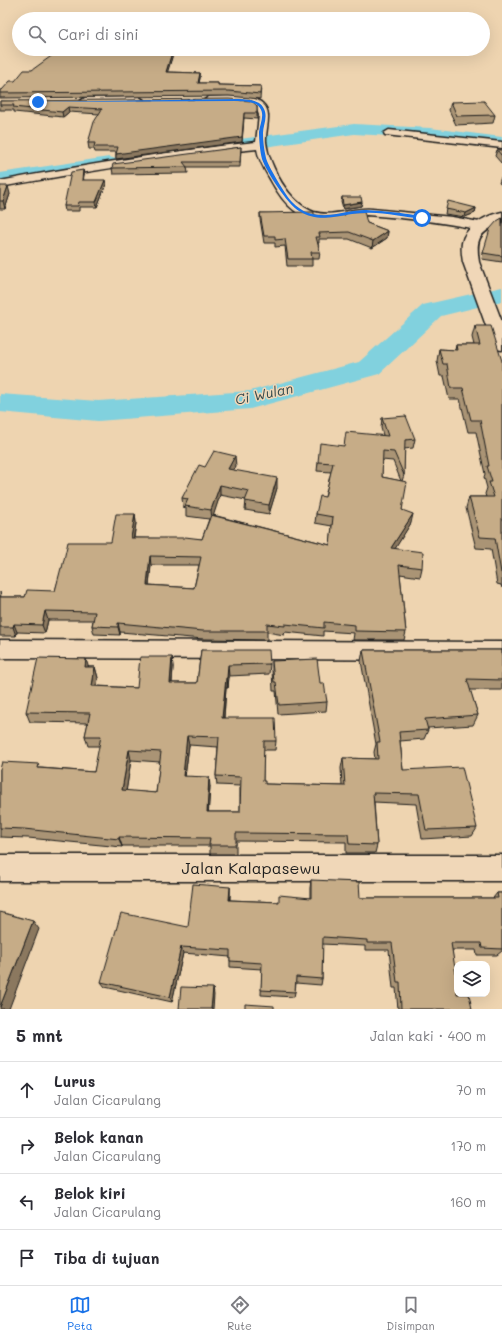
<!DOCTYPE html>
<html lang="id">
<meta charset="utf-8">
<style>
body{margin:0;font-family:Mali,sans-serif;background:#f7f7f7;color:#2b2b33}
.controls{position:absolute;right:12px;bottom:12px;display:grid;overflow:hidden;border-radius:8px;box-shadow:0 4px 16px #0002}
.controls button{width:36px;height:36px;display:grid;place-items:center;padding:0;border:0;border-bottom:1px solid #e1e1e2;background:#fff;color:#2b2b33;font:20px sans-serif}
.stop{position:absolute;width:12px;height:12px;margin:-9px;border:3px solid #1a73e8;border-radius:50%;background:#fff}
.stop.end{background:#1a73e8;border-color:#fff;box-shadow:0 1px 4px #0008}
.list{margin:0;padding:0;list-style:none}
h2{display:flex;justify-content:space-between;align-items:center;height:52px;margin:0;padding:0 16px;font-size:17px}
h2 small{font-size:13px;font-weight:400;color:#7c7c81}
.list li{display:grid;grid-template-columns:26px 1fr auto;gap:12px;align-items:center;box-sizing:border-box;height:56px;padding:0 16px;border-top:1px solid #e1e1e2}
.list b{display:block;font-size:15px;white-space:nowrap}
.list p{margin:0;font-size:13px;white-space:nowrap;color:#7c7c81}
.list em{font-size:13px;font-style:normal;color:#7c7c81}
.icon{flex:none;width:22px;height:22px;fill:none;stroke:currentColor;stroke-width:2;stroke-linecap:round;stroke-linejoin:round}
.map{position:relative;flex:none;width:502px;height:1009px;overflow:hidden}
.search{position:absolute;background:#fff;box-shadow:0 4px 16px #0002;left:12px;right:12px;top:12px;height:44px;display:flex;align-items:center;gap:10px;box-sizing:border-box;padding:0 14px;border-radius:22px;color:#7c7c81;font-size:15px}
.sheet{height:276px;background:#fff}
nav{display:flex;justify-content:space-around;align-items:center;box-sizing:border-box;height:56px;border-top:1px solid #e1e1e2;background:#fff;font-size:11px;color:#7c7c81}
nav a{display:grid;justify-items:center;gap:2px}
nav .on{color:#1a73e8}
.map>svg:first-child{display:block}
</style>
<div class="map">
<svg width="502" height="1009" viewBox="0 0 502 1009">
<rect width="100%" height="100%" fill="#eed4b0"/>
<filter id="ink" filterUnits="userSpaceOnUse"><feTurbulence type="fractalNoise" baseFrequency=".025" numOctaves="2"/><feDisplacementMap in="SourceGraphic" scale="8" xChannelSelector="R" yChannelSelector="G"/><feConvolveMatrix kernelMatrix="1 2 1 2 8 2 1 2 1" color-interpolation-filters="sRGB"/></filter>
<g filter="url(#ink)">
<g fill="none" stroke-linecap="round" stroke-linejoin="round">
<g fill="#81d1de" fill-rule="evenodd">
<polygon points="354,124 430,128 502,137 502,149 430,138 354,134 202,156 195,154 193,150 195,146 202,144"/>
<polygon points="109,157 116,159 119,163 116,167 0,185 0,173"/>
<polygon points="502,287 502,301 441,316 379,374 250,409 98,421 0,412 0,394 98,401 250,391 359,362 423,305"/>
</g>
<g stroke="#1c1c1c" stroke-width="3">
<g id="minor">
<polygon points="139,97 144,100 142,102 85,104 80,101 85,98"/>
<path d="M209 97C223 97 252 93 263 104 273 113 265 129 266 142 269 166 289 203 314 212 334 218 352 207 372 209L452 217 485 223 487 226 485 229 481 230C444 222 405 218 367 215 354 215 343 221 331 221 299 222 284 205 270 179 264 169 259 160 257 149 171 157 85 172 0 187V181C85 165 170 151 256 142L259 115 256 107 243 103 206 102 204 100Z"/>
<polygon points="389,130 502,142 502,148 385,135 384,133"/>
<polygon points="0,640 502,642 502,660 0,658"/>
<rect x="0" y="855" width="502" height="26"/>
</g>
</g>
<g stroke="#1c1c1c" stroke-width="3">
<path id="major" d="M502 212V222C480 233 475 237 479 262L502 322V350L496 349 493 345 463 262C462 256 461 249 462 243 465 226 487 215 502 212Z"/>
</g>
<use href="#minor" fill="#f0d7b8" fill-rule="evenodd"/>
<use href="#major" fill="#f0d7b8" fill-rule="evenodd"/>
</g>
<g fill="#aa9474" stroke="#1c1c1c" fill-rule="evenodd">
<polygon points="174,51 167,72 200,73 200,78 199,83 218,83 218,85 261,86 260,99 229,96 0,98 0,90 2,90 32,70"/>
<polygon points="0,101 257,106 257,119 244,118 242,142 116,159 116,152 95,152 94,149 89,149 88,143 99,114 69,112 63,117 14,112 14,110 0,110"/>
<polygon points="451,102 495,115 493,123 456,125 449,110"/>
<polygon points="241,147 240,167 187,167 188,173 113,174 112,168"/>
<polygon points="497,150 502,150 502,164 495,156"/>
<polygon points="83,170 84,174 83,180 106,184 97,207 79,207 79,211 65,211 64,206"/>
<polygon points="501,177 502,177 502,185 499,183"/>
<polygon points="0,186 10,194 5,209 0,209"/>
<polygon points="342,197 362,202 361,206 343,209 341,202"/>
<polygon points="476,208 475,213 465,217 445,214 446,209"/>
<polygon points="260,213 314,215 367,223 388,231 387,238 372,248 349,239 319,239 319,243 318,243 320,252 319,259 312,259 312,266 287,266 285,246 275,247 275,243 264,243 260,219"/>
<polygon points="502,218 502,262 482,259 483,253"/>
<polygon points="475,326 502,361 502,588 501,585 497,584 491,549 476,548 466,508 469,497 486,497 485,494 487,488 484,477 485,474 476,432 468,432 460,399 449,399 444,376 440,376 437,361 439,349 455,350 456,345 474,345 472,337"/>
<path d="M382 418 415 439 413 448 404 449V475L402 481V510L411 523 395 548 422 568 420 577 400 574 406 632 404 640H353L354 633 323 631V636L285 632 284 635 267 632V640L204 639 120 632V635L94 634 92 626 93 620H48L45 633 17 632 16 636H0V592L1 595 0 597H25L55 591 62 568 111 542 135 514 136 523 134 538 202 539 209 519 186 516V508L183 507 182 498 205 467 236 466 233 470 277 488 269 514 245 510 246 500 220 495 213 515 330 545 332 526 315 523 316 514 325 497 331 472 317 471 318 462 344 446 383 435 381 428ZM382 460 393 461 401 481 382 477ZM151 565H199L194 588 149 585Z"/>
<path d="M201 650 270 664 269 674 229 676 228 688H226L224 718 276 741 275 750H263V781L265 784 342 786 341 768 343 758 375 759 374 752 376 744 361 661 363 650H502V690H470L478 715 473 725 428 728V730L424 739 400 741 403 770 477 828 472 836 422 839 416 804 374 802 377 845 375 853H346V842L236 841V854H210V846H122V847L28 838 0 837V769L41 768 94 772 100 746H88L85 736 88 723 30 722 26 712 88 667H95L98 678 97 686 137 688 172 657 173 667 172 683H197ZM189 745 218 747 216 776 217 785 240 786V812H208L210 786 185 776ZM131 760 160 762 156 793 126 791Z"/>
<polygon points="272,661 320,683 327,702 326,711 278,714 276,691 273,691 272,670"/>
<polygon points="311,880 360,898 493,898 497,893 502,893 502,951 497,955 477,955 476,950 452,950 457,994 472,1009 398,1009 396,988 393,988 389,950 365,950 365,946 322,944 322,979 321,985 296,983 295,992 294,997 261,995 262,969 230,967 230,957 183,953 172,1002 105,987 101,982 188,927 230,887 230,900 279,902 310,898 310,888"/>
</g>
<g fill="#8b785e" stroke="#1c1c1c">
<polygon points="173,49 174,49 174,51 166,77 166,72"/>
<polygon points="200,73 200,78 198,88 198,83"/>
<polygon points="68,107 69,112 63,117 62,112"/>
<polygon points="244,113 242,142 116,159 116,154"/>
<polygon points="83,170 84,174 83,185 82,180"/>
<polygon points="105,180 106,184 97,207 96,202"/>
<polygon points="8,186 10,194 5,209 3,201"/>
<polygon points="362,202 361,206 343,209 343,205"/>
<polygon points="476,208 475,213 465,217 466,213"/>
<polygon points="388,231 387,238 372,248 373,241"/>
<polygon points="235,456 236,466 228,479 228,469"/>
<polygon points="277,478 277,488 269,514 269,505"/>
<polygon points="220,485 220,495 212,520 211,510"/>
<polygon points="135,514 136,523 132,547 131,538"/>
<polygon points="413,514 411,523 390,557 391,548"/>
<polygon points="150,556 151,565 148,594 147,585"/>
<polygon points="45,611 48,620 45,633 42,625"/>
<polygon points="118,623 120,632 120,635 118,627"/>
<polygon points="14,624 17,632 16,636 13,627"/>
<polygon points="172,657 173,667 171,693 170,683"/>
<polygon points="86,659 89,669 85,667"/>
<polygon points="228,665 229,676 228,688 227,678"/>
<polygon points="95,667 98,678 95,696 92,686"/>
<polygon points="226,678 226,688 223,728 222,718"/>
<polygon points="187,736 189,745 184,785 183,776"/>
<polygon points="129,750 131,760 125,799 122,790"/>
<polygon points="209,777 210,786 208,820 207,812"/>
<polygon points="119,837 122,846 122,847 119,839"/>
<polygon points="230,887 230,895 229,907 229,900"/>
<polygon points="33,921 39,929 9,1009 0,1009 0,1007"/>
<polygon points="181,947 183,953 172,1002 170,997"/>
<polygon points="213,988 214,995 213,1009 211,1009"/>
</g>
<g fill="#c6ac87" stroke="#1c1c1c" fill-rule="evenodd">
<polygon points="67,16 131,18 130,19 67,19"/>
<polygon points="61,49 173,49 166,72 200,73 198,83 218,83 218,85 261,86 260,94 229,91 0,93 0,90 2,90 10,81 15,81 24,70 32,70"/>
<polygon points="229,99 252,101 257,106 257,113 244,113 242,137 116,154 118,147 94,147 95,143 88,143 94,122 102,109 68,107 62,112 13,107 14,105 0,105 0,101"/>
<polygon points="484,101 495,115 457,116 451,102"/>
<polygon points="241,147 240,162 183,162 187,167 112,168 113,164"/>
<polygon points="497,150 502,150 502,156"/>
<polygon points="83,170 82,180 105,180 96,202 79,202 78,206 64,206 71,172"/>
<polygon points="0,186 8,186 3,201 0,201"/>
<polygon points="342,197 361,197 362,202 343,205"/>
<polygon points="448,201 476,208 466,213 446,209"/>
<polygon points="356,211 364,211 367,223 388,231 373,241 349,232 319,233 320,237 316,237 320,252 311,252 312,259 288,259 285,239 275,240 275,236 264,236 260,213 311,212 314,212 314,215 330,217 345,215 345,213"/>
<polygon points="502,218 502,256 483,253 490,229 497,221"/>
<polygon points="475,326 491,326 502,361 502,573 501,573 495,538 480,537 469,497 494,497 489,482 492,482 487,466 489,466 480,420 471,420 463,388 451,388 447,364 443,364 439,349 457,350 456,345 480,345"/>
<path d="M406 416 415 439 405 440 404 475 394 452 383 451 382 477 407 482 402 510 413 514 391 548 423 552 422 568 399 565 406 632 355 631V625L324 622V628L285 624V626L267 624V631H203L118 623V627L92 626 95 612 45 611 42 625 14 624 13 627H0V597H25L27 590 55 591 61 568H62L68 542H111L116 514H135L131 538H184L185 537 202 539 211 515 330 545 333 517 316 514 320 496 325 497 333 463 318 462 320 443 344 446 346 432 388 436 382 418ZM150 556 201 557 194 588 147 585Z"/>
<polygon points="214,451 235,456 228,469 277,478 269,505 245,501 249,491 220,485 211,510 185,506 188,499 182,498 199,465 205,467"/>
<path d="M201 650H269L270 664 228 665 227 678H226L222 718H275L276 741H264L263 781H265V784L345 786 343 758 378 759 377 742H380L363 650H502V680L467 679 478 715 425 719 428 730 399 732 403 770 462 767 477 828 426 830 419 794 373 793 377 845 349 844 348 834 236 833V845H209L210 838 119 837V839L24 829 0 828V769L2 762 39 764 38 768 94 772 101 736H85L90 713 26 712 38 658 86 659 85 667H95L92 686 137 688 140 657H172L170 683H197ZM187 736 219 737 216 776 241 777 240 812H207L209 777 183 776ZM129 750 161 752 156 793 122 790Z"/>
<polygon points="317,659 320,683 324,683 327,702 279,705 276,682 274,682 272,661"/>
<polygon points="311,880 359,882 360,898 498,898 497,893 502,893 502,949 482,948 481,943 451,943 457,981 457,994 469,994 472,1009 401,1009 400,982 397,982 392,943 367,943 367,940 323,937 322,979 296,977 295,992 261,990 262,963 230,961 230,950 181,947 170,997 101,982 121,913 188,927 193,884 230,887 229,900 279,902 279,895 311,898"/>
<polygon points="0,912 33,921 0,1007"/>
<polygon points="181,987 213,988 211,1009 179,1009"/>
<polygon points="245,1004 274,1006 274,1009 245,1009"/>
</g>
</g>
<path fill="#1a73e8" d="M238 99C247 100 260 99 264 109 268 117 263 126 263 133 263 141 264 150 266 158 268 166 286 196 292 202 314 225 339 211 364 210 374 210 418 214 425 218L422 219C404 217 383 212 365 213 341 213 322 225 299 211 288 205 266 171 262 159 260 152 259 139 259 132 260 124 265 115 260 108 255 101 246 102 238 101L36 102Z"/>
<g text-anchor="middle" stroke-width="3" stroke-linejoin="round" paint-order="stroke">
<g font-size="14" font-style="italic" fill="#35494c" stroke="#f0d7b8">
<text transform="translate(264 394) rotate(-12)" y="5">Ci Wulan</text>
</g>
<g font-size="16" fill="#1c1c1c" stroke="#f0d7b8">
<text x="251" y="874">Jalan Kalapasewu</text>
</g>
</g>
</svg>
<div class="controls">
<button><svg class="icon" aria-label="layers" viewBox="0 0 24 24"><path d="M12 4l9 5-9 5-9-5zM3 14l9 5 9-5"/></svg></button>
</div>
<div class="stop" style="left:422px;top:218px"></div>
<div class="stop end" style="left:38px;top:102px"></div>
<div class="search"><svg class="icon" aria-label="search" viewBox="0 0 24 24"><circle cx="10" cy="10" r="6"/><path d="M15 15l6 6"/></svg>Cari di sini</div>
</div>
<section class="sheet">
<h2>5 mnt<small>Jalan kaki · 400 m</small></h2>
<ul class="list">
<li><svg class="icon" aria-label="ahead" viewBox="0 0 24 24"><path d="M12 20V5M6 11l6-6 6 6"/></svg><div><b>Lurus</b><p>Jalan Cicarulang</p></div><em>70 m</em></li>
<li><svg class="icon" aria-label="right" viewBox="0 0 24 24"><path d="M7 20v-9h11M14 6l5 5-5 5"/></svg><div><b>Belok kanan</b><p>Jalan Cicarulang</p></div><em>170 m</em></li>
<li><svg class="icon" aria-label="left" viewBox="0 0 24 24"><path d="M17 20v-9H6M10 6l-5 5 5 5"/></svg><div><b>Belok kiri</b><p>Jalan Cicarulang</p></div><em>160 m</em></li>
<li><svg class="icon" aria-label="arrive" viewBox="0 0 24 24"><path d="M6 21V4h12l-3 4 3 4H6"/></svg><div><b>Tiba di tujuan</b></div></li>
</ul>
</section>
<nav>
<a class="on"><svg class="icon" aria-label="map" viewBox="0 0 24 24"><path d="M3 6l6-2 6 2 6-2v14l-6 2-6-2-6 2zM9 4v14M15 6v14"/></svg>Peta</a>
<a><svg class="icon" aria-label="directions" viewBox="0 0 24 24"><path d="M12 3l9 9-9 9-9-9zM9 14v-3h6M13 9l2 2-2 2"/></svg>Rute</a>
<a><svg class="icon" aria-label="saved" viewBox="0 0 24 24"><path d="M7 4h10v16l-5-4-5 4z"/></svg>Disimpan</a>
</nav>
